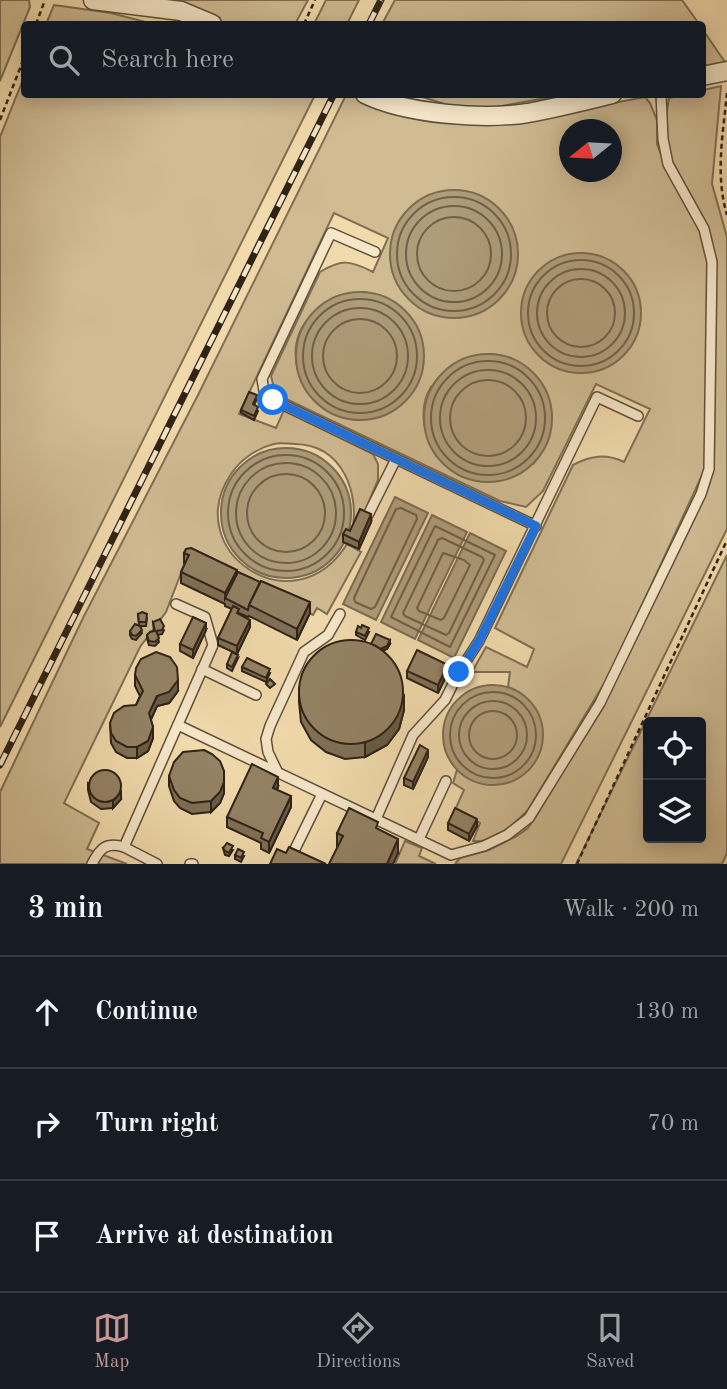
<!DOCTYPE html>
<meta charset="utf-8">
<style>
body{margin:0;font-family:"Old Standard TT",serif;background:#20242c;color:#f1f3f6}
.controls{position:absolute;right:21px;bottom:21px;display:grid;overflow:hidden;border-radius:7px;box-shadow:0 4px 18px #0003}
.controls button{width:63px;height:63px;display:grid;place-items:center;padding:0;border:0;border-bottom:2px solid #363941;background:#171b24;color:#f1f3f6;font:35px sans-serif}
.compass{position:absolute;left:559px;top:119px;width:63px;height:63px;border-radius:50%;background:#171b24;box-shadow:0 4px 18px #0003;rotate:252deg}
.stop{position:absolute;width:21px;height:21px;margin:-16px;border:5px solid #1a73e8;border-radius:50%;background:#fff}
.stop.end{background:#1a73e8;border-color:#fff;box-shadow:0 2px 7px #0008}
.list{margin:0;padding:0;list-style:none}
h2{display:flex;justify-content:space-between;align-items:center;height:91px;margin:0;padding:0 28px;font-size:30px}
h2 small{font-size:23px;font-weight:400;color:#9ea1a6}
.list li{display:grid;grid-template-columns:46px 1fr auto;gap:21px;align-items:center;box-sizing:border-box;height:112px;padding:0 28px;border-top:2px solid #363941}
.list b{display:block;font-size:26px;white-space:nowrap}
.list em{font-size:23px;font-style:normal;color:#9ea1a6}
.icon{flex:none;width:38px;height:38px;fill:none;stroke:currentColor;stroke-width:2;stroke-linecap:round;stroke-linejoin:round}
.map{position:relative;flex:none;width:727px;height:864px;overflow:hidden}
.search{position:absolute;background:#171b24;box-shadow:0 4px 18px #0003;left:21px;right:21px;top:21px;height:77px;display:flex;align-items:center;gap:18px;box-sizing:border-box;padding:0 24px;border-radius:7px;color:#9ea1a6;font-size:26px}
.sheet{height:427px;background:#171b24}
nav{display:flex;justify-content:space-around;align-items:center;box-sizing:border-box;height:98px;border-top:2px solid #363941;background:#171b24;font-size:19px;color:#9ea1a6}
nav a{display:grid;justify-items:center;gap:4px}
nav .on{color:#c59692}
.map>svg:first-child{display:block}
</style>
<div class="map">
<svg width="727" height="864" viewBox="0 0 727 864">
<rect width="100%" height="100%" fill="#f1daac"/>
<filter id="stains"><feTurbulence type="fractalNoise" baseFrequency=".00286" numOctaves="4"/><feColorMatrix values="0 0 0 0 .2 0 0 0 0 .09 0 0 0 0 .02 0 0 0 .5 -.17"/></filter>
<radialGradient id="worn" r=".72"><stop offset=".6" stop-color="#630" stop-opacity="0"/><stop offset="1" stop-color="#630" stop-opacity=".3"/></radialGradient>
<g fill="#d0bb93" stroke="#806f55" stroke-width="2" fill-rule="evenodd">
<polygon points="0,0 29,0 30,7 0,81"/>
<polygon points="127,0 308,0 295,24 222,24"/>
<polygon points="326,0 359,0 347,24 314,24"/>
<polygon points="395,0 682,0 699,24 382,24"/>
<polygon points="54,5 111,13 153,24 46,24"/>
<polygon points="703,30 725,62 703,67"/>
<polygon points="24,77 24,94 315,95 0,727 0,137"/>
<polygon points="721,86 712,184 727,237 727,529 561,864 455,864 460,858 489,850 517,836 528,828 544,803 580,741 695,516 714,450 716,260 705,221 671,159 667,144 665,122 669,98 683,95 702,94 703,90"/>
<path d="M346 95C371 95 403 119 432 122 463 126 493 122 523 117 564 112 604 105 645 97L650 103 657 120V144L665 165 704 236 709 264 708 456 704 471 611 672 528 810C514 824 495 843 473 841L480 823 455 810 464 790 453 783 457 770C522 821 582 722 508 687L510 672H472L486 647 527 667 534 649 495 628 573 465C590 456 605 453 624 462L650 409 596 384 543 491 526 507 500 501 282 397 274 388 271 376 320 272C342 259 350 260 373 272L388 238 334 213 239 414 276 428 284 410 373 454 378 464V480L355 535 352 533C360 493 343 445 295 444 288 444 280 442 274 444 257 448 240 460 231 474 179 551 294 629 347 544L361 552 327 614 317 608 313 615 188 555 166 612 140 647 64 803 99 823 87 849 127 864H0V792L83 618 199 393ZM570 130H612V172H570ZM472 193C495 203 508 216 516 239L398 285 392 270 390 253ZM363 292C394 297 411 312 422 342L357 420C346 418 335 416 326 410 299 393 285 350 305 323 311 315 351 298 363 292ZM493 354 511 358 552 414C551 435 546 448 533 464L436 456C425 437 417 409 431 387 436 381 447 375 454 371 469 359 473 355 493 354Z"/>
<polygon points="416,95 563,95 490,108 454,107"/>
<path d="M727 555V853L722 864H576ZM648 722H701V838H648Z"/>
<polygon points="405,841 422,848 419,856 436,864 395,864"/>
</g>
<g fill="#af9c79" stroke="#7c6c52" stroke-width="2">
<circle cx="454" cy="254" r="64"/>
<circle cx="581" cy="313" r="60"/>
<circle cx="360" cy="356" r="64"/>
<circle cx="488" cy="418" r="64"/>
<circle cx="286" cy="513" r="65"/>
<polygon points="395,497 428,513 376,620 343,604"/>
<polygon points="432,515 467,532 415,639 381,622"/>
<polygon points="470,533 506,551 454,658 418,640"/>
<circle cx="493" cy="735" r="50"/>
</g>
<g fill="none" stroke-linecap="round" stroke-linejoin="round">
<g stroke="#6f6048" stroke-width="2">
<circle cx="454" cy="254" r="57"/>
<circle cx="454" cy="254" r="48"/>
<circle cx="454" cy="254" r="37"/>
<circle cx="581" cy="313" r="53"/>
<circle cx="581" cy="313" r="44"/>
<circle cx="581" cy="313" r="34"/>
<circle cx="360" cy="356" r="57"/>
<circle cx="360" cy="356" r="48"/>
<circle cx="360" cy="356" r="37"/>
<circle cx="488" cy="418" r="57"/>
<circle cx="488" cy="418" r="48"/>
<circle cx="488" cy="418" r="38"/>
<circle cx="286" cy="513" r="58"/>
<circle cx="286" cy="513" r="50"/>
<circle cx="286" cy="513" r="39"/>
<polygon points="401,508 416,515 417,519 375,607 371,609 355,602 354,598 396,509"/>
<polygon points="435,526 495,555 450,647 391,617"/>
<polygon points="442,538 482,557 484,560 449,633 446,635 405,616 403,613 438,540"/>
<polygon points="443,553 464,560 470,565 444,618 441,620 419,611 417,608"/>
<circle cx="493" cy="735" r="43"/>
<circle cx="493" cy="735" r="34"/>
<circle cx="493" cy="735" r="24"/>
</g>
<g stroke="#60513c" stroke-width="12">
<g id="lane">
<polyline points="375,252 331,233 262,379 264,391 273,400 536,526"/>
<polyline points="367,517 396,459"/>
<polyline points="202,669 256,695"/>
<polyline points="178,725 451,855 484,846 507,835 529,818 600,703 701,494 709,469 712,262 704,229 668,164 663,139 661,94"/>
<polyline points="278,773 268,752 266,739 270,726 304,652 328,635 340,614"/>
<polyline points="376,819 413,735 445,700 459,672 479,641 597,397 638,416"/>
<polyline points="419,839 446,781"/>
<polyline points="295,849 322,794"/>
<path d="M92 864C100 848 106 842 124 847"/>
<polyline points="157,864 124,847 213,645 205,617 176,604"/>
<polyline points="190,864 193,864"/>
</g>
</g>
<g stroke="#60513c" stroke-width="21">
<g id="street">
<polyline points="93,0 181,11 212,24"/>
<polyline points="702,76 727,71"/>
<path d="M365 94C406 114 483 120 528 113 556 108 584 101 612 94"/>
</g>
</g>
<g stroke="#2f2317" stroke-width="2.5" stroke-dasharray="5 3.5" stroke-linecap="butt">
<polyline points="36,24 45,0"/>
<polyline points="304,24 315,0"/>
<path d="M727 93C723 134 715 175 727 215"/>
<polyline points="0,120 24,58"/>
<polyline points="577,864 727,540"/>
</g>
<use href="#lane" stroke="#f6e7c9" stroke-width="9"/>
<use href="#street" stroke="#f6e7c9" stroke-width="18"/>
<g stroke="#2f2317" stroke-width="7">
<g id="rail">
<polyline points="369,24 381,0"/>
<polyline points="0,765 334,94"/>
</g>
</g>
<use href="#rail" stroke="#f6e7c9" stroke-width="4.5" stroke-dasharray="13" stroke-linecap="butt"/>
</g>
<g fill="#7f7056" stroke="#2f2317" stroke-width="2">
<polygon points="257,399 254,405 258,411 254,420 241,413 241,410"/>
<polygon points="371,522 359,549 343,542 343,534"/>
<polygon points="184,553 237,574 310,613 297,640 249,616 248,617 239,613 239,614 250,627 237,654 218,645 218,638 232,609 225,606 225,604 181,583 181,572 185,564 184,563"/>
<polygon points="138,614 147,618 146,626 140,626 142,633 136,640 132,639 130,635 130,631 139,625"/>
<polygon points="153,622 164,630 162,634 157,635 159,642 155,646 149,645 147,639 147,635 154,631"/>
<polygon points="206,630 193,658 180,651 180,644"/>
<polygon points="356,632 369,632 365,640 356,635"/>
<polygon points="371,644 390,644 387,649 382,651 404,710 399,729 387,745 365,757 345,759 326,752 311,740 301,722 299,702 299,688"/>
<polygon points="238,658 232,671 227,668 227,664"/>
<polygon points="242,667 270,673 266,682 242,671"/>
<polygon points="407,671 448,672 438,693 407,678"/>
<polygon points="135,675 178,691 169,703 157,706 151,719 153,738 148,751 137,758 127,758 116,752 111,743 110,723 136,705 140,696 135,686"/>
<polygon points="428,757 413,789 404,785 404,778"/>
<polygon points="224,771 224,793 220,803 211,812 192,814 180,808 174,801 169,786 169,776"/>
<polygon points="88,783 121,799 113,808 101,809 91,802 88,790"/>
<polygon points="278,787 277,790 291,807 269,853 261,849 261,843 227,827 227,817"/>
<polygon points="448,823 477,826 469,841 448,830"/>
<polygon points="378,830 398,853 337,847 337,833"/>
<polygon points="223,848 233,850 229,856 225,855"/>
<polygon points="235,855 244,856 241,862 235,859"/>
</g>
<g fill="#685b46" stroke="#2f2317" stroke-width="2">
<polygon points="371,514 371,522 359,549 359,542"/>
<polygon points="237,570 237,580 225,599 225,593"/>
<polygon points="310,602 310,613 297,640 297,629"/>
<polygon points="250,620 250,627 237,654 237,646"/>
<polygon points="206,623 206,630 193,658 193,650"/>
<polygon points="390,640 390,644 387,649 380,651 380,648"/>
<polygon points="448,665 448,672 438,693 438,685"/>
<polygon points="178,680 178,691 169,703 157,706 149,724 149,713 157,696"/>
<polygon points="404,696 404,710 399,729 387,745 365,757 365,743"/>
<polygon points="153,727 153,738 148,751 137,758 137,747"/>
<polygon points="428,750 428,757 413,789 413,782"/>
<polygon points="278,777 278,787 273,798 273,788"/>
<polygon points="224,782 224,793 220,803 211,812 211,801"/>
<polygon points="121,792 121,799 113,808 113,801"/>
<polygon points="291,796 291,807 269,853 269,842"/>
<polygon points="477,819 477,826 469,841 469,834"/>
<polygon points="398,839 398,853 393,864 387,864"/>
</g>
<g fill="#948264" stroke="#2f2317" stroke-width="2">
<polygon points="249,392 257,395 253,404 258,407 254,416 241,410"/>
<polygon points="360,509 371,514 359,542 343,534 346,529 350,531"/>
<polygon points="191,548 237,570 225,593 181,572 189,555 184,553 186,549"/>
<polygon points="238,572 260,582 249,605 248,610 225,598"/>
<polygon points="261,581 310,602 297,629 249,605"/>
<polygon points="233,606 239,609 237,613 250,620 237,646 218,638"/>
<polygon points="142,612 147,614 146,622 139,622 138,614"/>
<polygon points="193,617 206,623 193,650 180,644"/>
<polygon points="160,619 164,626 162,630 156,631 159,638 155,642 149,641 147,635 150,632 155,631 153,622"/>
<polygon points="135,624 140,626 142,630 136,636 132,635 130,631"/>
<polygon points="362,625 369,628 365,636 356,632 358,626 361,628"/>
<polygon points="376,634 390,640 387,646 380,649 376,646 371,644"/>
<circle cx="351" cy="692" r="52"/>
<polygon points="417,650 448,665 438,685 407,671"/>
<polygon points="156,652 170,657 177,667 178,680 169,692 157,696 149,713 153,727 148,741 137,747 127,747 116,741 111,733 110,723 114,713 124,706 136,705 143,691 135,675 136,668 141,659"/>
<polygon points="232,652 238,655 232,667 227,664"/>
<polygon points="247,658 270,669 266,678 242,667"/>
<polygon points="270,679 275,684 270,688 266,684"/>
<polygon points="420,745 428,750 413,782 404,778"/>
<polygon points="204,750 212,754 220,761 224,771 224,782 220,792 211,801 192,803 180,798 174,790 169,776 174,762 183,752"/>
<polygon points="252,764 278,777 273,788 291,796 269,842 261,838 263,833 227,817"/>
<circle cx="105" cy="786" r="16"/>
<polygon points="349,808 378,822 376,828 398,839 387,864 329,864 343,836 337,833"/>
<polygon points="455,808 477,819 469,834 448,823"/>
<polygon points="227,843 233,846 229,853 225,851 223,848"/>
<polygon points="289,847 326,864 270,864 277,849 286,853"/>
<polygon points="238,849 244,852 241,858 235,855"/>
</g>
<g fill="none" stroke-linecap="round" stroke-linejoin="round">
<polyline stroke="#1a73e8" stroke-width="9" points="273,400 536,526 479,641 459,672"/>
</g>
<rect width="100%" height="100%" filter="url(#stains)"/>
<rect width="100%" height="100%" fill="url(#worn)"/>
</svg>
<div class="controls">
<button><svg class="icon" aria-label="locate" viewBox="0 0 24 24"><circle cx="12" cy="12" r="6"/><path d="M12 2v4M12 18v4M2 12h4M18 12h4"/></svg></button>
<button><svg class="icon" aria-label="layers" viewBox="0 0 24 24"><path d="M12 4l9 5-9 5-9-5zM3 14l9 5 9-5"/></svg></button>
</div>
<svg class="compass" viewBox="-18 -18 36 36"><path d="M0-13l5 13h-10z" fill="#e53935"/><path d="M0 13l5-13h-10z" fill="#9ea1a6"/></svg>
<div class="stop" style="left:273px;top:400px"></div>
<div class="stop end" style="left:459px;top:672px"></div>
<div class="search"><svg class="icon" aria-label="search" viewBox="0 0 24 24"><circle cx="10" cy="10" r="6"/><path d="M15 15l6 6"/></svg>Search here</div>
</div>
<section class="sheet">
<h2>3 min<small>Walk · 200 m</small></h2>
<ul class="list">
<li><svg class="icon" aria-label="ahead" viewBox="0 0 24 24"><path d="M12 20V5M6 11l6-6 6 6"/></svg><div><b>Continue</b></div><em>130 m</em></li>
<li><svg class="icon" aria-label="right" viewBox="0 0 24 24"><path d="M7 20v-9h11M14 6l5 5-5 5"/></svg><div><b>Turn right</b></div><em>70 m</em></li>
<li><svg class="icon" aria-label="arrive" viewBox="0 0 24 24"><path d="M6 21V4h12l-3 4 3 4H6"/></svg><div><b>Arrive at destination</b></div></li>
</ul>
</section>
<nav>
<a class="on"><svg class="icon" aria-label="map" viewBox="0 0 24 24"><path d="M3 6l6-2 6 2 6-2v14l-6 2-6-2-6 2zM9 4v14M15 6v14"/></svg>Map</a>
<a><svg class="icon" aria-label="directions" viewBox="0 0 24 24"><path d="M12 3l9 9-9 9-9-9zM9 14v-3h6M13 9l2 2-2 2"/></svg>Directions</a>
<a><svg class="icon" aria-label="saved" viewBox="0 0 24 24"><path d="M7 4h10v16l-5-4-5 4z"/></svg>Saved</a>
</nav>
